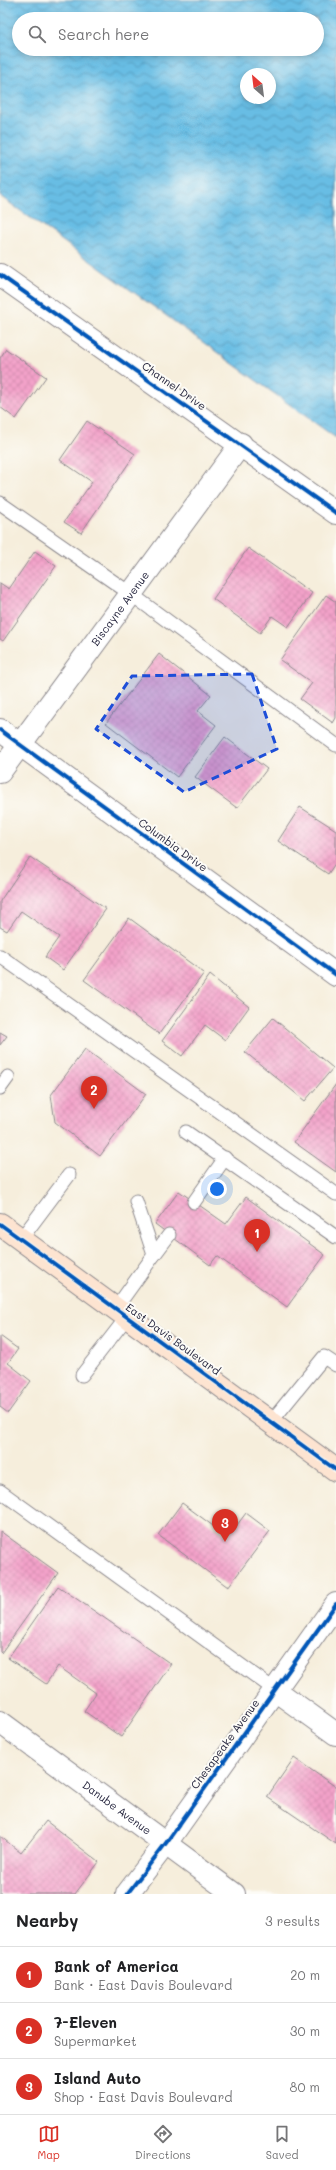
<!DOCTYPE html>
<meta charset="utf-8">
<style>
body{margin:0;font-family:Mali,sans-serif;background:#f2f2f2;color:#202124}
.compass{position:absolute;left:240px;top:68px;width:36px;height:36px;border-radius:50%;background:#fff;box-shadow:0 2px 6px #0003;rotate:332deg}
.you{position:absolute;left:217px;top:1189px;width:14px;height:14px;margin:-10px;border:3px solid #fff;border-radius:50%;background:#1a73e8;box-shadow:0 0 0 6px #1a73e833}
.badge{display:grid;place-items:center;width:26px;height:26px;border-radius:50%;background:#d93025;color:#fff;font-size:13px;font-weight:700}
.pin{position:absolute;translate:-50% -33px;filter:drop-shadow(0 1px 2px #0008)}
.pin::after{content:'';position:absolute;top:21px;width:14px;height:12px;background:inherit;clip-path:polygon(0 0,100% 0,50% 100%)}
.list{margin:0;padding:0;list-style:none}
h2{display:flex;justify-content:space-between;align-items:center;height:52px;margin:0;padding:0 16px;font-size:17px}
h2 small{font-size:13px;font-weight:400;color:#757577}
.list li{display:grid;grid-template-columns:26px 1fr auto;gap:12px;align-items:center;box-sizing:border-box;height:56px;padding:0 16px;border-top:1px solid #e0e0e0}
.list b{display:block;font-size:15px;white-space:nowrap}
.list p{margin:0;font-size:13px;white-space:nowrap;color:#757577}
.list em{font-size:13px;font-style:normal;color:#757577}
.icon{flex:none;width:22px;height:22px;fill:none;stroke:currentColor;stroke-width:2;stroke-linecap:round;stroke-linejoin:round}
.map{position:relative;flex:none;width:336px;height:1894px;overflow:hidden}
.search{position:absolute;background:#fff;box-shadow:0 2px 6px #0003;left:12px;right:12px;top:12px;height:44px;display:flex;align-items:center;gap:10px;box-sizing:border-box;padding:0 14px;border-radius:22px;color:#757577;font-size:15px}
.sheet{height:220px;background:#fff}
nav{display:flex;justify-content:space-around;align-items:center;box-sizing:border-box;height:56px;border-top:1px solid #e0e0e0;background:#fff;font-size:11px;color:#757577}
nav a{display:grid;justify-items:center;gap:2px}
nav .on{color:#d93025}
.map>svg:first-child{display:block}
</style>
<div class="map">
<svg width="336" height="1894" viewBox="0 0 336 1894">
<defs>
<pattern id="water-waves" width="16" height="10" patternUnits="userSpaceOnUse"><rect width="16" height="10" fill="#68bde4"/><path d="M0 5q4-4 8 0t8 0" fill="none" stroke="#5599ba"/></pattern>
<pattern id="building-cross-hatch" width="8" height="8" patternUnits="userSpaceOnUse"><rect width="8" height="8" fill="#f3a2c9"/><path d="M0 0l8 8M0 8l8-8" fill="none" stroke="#d08bae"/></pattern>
</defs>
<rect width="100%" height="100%" fill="#fdfcf7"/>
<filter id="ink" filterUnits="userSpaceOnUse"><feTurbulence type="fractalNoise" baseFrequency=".025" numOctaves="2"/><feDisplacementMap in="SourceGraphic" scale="8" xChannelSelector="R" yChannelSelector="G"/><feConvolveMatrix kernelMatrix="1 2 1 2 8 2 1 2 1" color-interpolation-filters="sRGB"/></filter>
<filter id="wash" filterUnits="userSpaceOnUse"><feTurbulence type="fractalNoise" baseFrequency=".012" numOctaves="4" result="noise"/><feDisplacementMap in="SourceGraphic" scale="16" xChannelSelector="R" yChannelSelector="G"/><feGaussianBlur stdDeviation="0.9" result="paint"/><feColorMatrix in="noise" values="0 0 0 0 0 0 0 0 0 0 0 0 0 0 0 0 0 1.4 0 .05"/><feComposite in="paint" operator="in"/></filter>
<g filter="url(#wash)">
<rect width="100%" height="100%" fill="#f6eedc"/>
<path fill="url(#water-waves)" stroke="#457090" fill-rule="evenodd" d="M0 0H336V438L0 196ZM19 19H317V49H19ZM246 74H270V98H246Z"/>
<g id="blocks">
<g fill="url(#building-cross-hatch)">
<polygon points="6,349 46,377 16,419 0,407 0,358"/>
<polygon points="87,421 135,454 81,533 64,522 92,482 60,460"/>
<polygon points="248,548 312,593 288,627 272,616 260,633 213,599"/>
<polygon points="35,551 56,566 3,641 0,639 0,583 9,589"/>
<polygon points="326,595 336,602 336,718 333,723 300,699 312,683 280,660"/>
<polygon points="159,654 211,695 198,711 216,725 177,777 106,723"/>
<polygon points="225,737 267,769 237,808 195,777"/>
<polygon points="300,807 336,830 336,862 328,874 278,841"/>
<polygon points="30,857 106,909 63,970 45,957 59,937 21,911 7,931 0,927 0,901"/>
<polygon points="129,918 204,973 159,1034 84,980"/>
<polygon points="210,975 249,1007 225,1040 205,1025 182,1056 162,1041"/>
<polygon points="273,1018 333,1068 305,1101 245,1052"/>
<polygon points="0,1032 7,1036 0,1045"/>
<polygon points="85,1049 146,1094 100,1156 55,1122 51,1095"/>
<polygon points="336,1084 336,1172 294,1142"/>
<polygon points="179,1191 226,1224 246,1197 325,1255 287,1307 217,1256 210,1265 155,1224"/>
<polygon points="0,1336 18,1349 8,1363 31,1381 8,1413 0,1407"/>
<polygon points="182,1503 228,1537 246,1513 270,1531 228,1587 158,1535"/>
<polygon points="0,1531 58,1573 1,1653 0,1652"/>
<polygon points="58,1586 171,1664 121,1737 84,1711 96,1693 58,1666 46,1684 8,1658"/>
<polygon points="294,1758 336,1787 336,1844 267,1797"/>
<polygon points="46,1821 99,1862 75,1894 0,1894 0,1836 21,1853"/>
</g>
</g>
</g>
<g filter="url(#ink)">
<use href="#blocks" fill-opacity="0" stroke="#8c888c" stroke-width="1"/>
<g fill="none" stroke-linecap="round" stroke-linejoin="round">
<g stroke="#8c888c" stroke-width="15">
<g id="lane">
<polyline points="0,503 131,594 336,745"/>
<polyline points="0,956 336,1194"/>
<polyline points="0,1088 8,1077"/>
<polyline points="186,1132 336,1237"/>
<polyline points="194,1202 225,1158"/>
<polyline points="21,1239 69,1175"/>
<polyline points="154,1255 169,1235"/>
<polyline points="116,1308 154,1255 136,1201"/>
<polyline points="82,1375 127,1317"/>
<polyline points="271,1422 324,1357 336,1365"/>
<polyline points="0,1491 275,1690"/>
</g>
</g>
<g stroke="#8c888c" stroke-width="24">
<g id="street">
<polyline points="0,275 336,513"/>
<polyline points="0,730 336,975"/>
<path id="s1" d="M0 772 241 444"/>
<polyline points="275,1690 336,1734"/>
<path id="s2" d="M0 1722 234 1894"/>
<polyline points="127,1894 166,1843 336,1604"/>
</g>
</g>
<g stroke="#8c888c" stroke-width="24">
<polyline id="secondary" points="0,1224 336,1470"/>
</g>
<use href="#lane" stroke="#fff" stroke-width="13"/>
<use href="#street" stroke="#fff" stroke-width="22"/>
<use href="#secondary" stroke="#fde4d1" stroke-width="22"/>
<g stroke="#fdfcf7" stroke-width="6">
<g id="cycleway">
<polyline points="0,275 336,513"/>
<polyline points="0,730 336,975"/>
<polyline points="0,1224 336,1470"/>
<polyline points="127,1894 166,1843 336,1604"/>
</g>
</g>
<use href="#cycleway" stroke="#0057b8" stroke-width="4"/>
</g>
</g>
<path fill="#1d4ed8" fill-opacity="0.2" stroke="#1d4ed8" stroke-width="3" stroke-dasharray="8 5" stroke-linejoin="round" d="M252 674 277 749 184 792 96 729 132 676Z"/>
<g text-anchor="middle" stroke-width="4" stroke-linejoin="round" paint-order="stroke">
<g font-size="11" fill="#22223b" stroke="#fdfcf7">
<text transform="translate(174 386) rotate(35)" y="4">Channel Drive</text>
<text dy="4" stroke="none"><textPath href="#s1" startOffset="203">Biscayne Avenue</textPath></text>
<text transform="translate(173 845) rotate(36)" y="4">Columbia Drive</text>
<text transform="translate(173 1339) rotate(36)" y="4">East Davis Boulevard</text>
<text transform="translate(225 1744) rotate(-54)" y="4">Chesapeake Avenue</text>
<text dy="4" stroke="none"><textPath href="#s2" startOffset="145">Danube Avenue</textPath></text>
</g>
</g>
</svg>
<svg class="compass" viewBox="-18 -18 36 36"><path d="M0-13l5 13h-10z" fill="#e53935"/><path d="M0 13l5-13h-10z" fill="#757577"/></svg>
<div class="you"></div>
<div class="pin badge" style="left:257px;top:1252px">1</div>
<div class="pin badge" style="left:94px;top:1109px">2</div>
<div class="pin badge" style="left:225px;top:1542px">3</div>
<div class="search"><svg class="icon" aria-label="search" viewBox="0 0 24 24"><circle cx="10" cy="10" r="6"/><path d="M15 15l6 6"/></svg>Search here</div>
</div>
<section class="sheet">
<h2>Nearby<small>3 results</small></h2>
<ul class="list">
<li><span class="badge">1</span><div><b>Bank of America</b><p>Bank · East Davis Boulevard</p></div><em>20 m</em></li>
<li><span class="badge">2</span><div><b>7-Eleven</b><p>Supermarket</p></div><em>30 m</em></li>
<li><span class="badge">3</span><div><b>Island Auto</b><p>Shop · East Davis Boulevard</p></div><em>80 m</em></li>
</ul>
</section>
<nav>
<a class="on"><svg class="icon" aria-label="map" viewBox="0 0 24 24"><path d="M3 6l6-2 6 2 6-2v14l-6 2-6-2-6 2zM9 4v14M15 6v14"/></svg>Map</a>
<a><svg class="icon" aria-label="directions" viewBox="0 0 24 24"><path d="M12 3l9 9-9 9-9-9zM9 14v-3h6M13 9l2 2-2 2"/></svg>Directions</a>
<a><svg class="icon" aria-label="saved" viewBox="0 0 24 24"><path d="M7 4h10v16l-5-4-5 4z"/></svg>Saved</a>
</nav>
